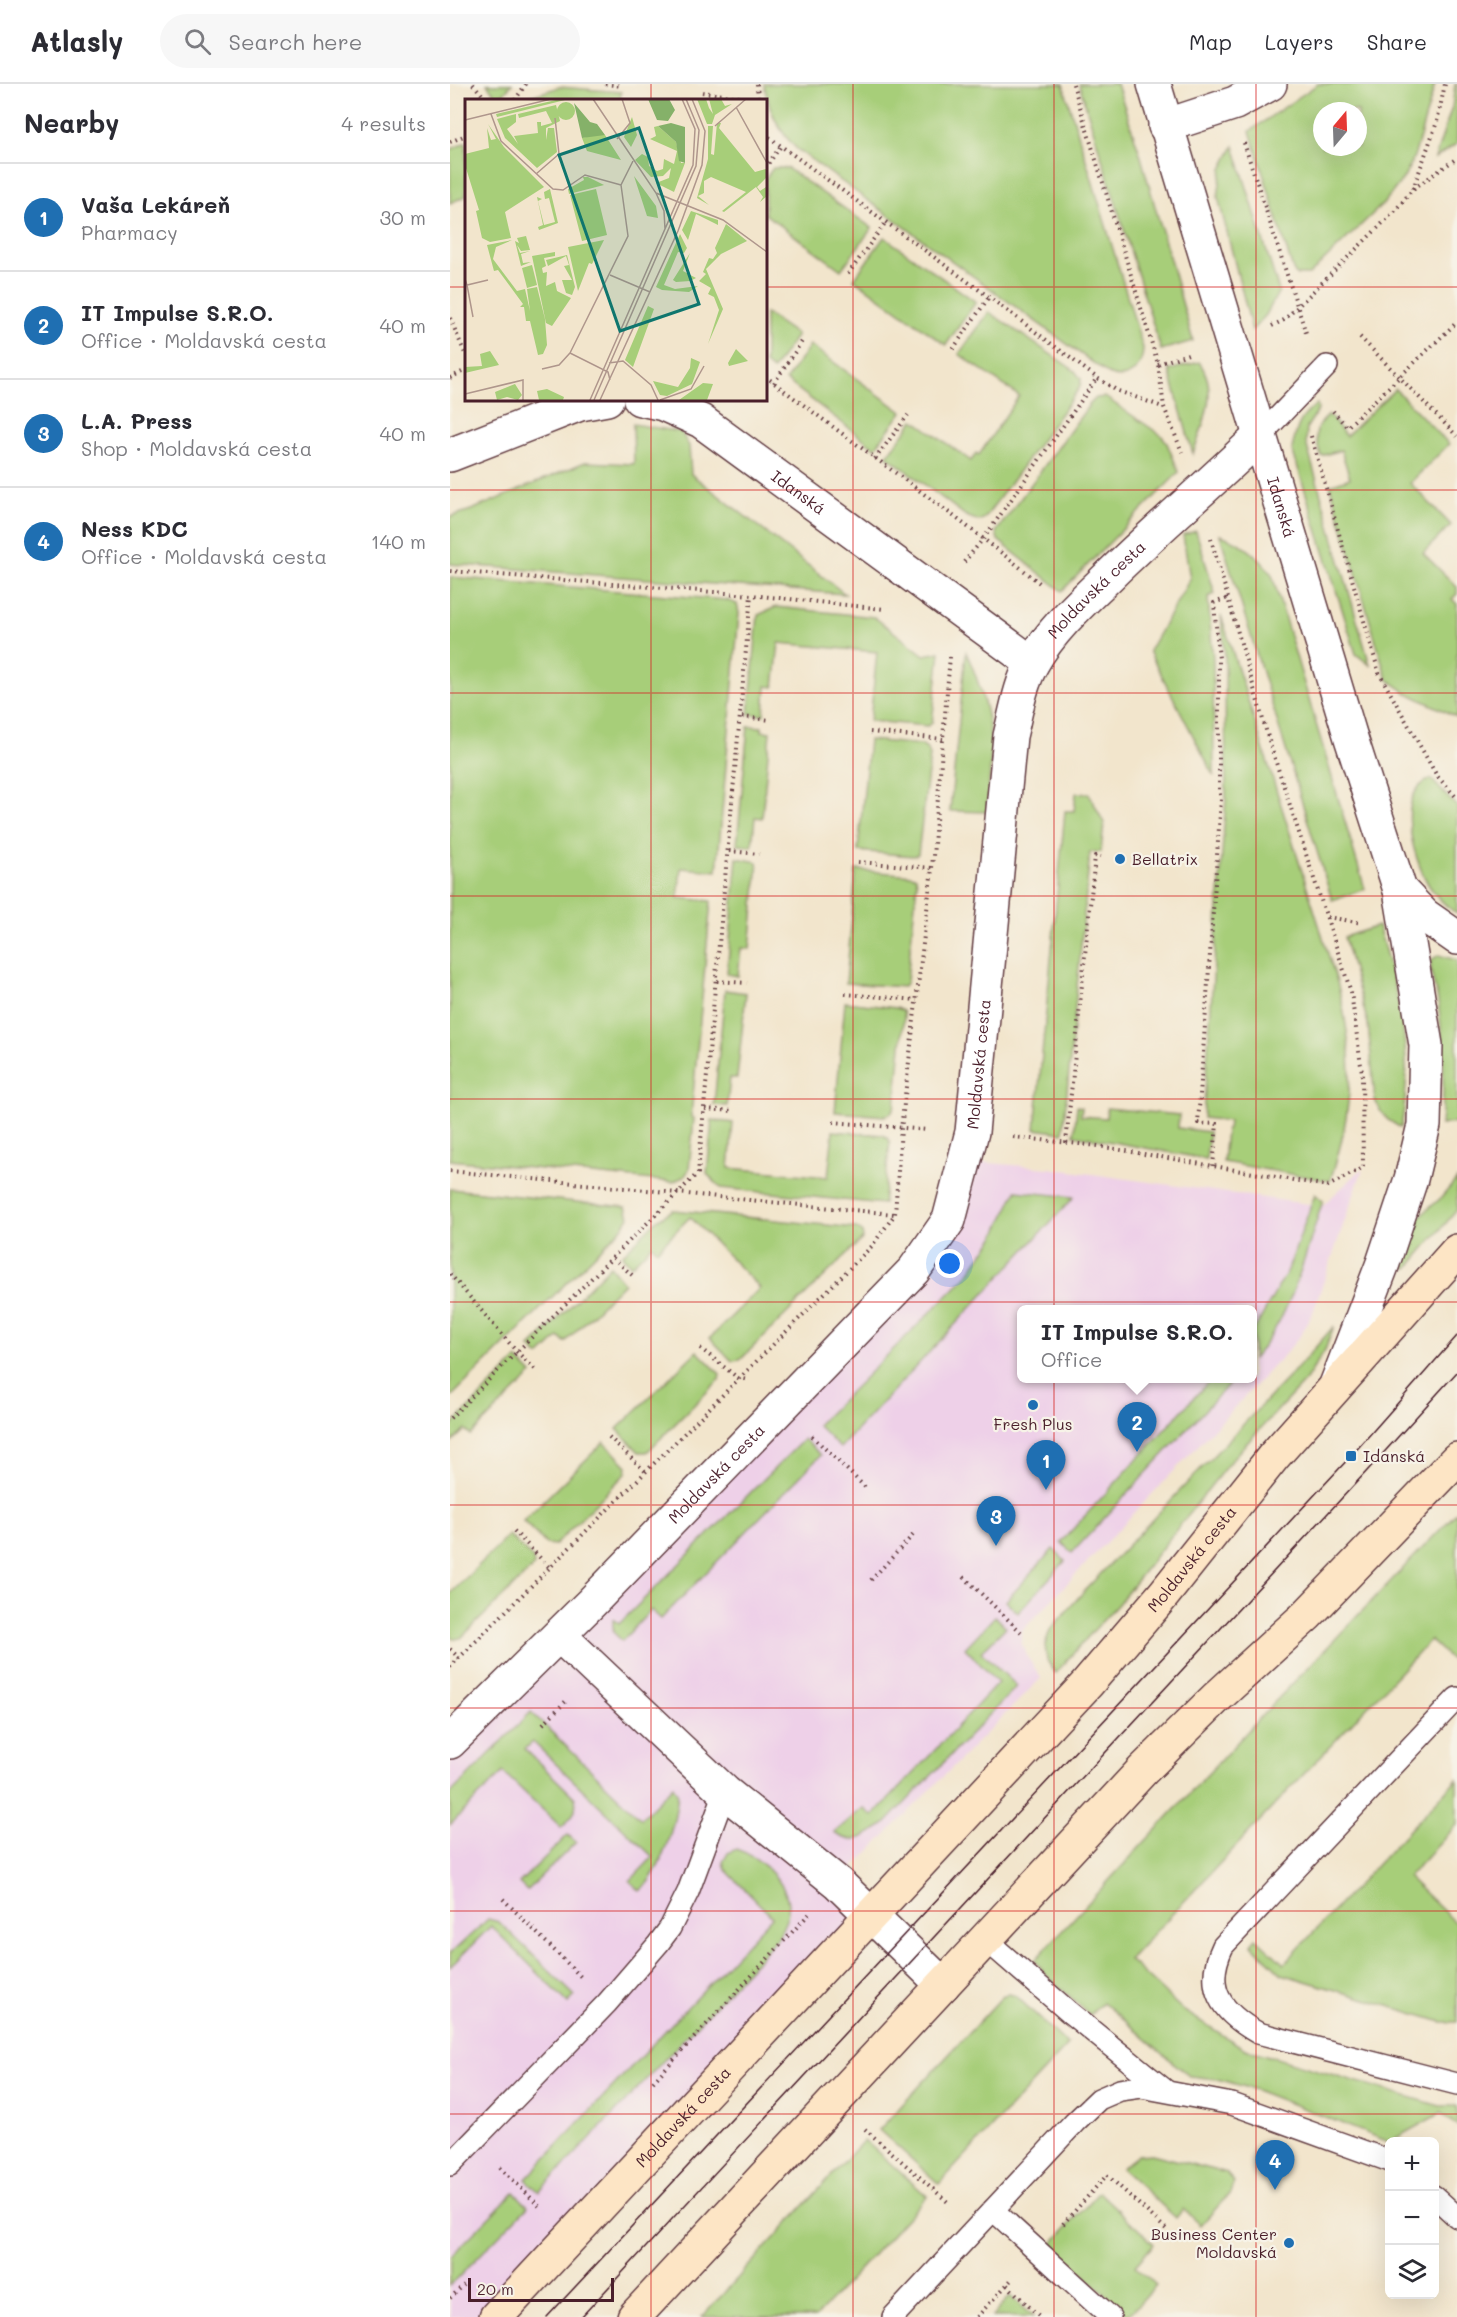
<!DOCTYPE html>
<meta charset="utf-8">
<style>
body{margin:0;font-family:Mali,sans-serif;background:#f7f7f7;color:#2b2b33}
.controls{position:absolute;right:18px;bottom:18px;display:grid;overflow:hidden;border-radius:9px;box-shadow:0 6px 24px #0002}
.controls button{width:54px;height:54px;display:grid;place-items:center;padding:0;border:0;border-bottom:2px solid #e1e1e2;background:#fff;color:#2b2b33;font:30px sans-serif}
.compass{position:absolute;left:863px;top:18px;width:54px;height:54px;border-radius:50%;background:#fff;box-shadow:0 6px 24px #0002;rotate:19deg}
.scale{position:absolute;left:18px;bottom:15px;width:146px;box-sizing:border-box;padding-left:6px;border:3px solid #4a1f2b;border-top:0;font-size:16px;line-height:21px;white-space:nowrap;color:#4a1f2b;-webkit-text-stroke:4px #f7f3e8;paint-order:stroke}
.you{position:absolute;left:500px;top:1180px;width:21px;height:21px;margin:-15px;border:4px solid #fff;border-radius:50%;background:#1a73e8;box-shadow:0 0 0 9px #1a73e833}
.badge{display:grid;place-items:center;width:39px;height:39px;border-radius:50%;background:#1f6fb2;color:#fff;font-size:20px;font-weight:700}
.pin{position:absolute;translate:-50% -50px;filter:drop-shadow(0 2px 3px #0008)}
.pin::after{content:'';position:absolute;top:32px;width:21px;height:18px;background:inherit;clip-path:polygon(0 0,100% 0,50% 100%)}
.popup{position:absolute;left:567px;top:1221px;width:240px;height:78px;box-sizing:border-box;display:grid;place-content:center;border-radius:9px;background:#fff;filter:drop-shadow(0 2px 4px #0005);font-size:20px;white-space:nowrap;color:#7c7c81}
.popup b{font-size:22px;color:#2b2b33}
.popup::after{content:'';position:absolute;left:50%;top:100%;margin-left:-12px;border:12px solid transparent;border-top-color:#fff}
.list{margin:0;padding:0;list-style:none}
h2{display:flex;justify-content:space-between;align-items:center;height:78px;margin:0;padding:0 24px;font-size:26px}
h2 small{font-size:20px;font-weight:400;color:#7c7c81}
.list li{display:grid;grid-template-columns:39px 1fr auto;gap:18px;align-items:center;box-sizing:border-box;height:108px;padding:0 24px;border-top:2px solid #e1e1e2}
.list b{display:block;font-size:22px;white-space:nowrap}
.list p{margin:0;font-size:20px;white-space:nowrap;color:#7c7c81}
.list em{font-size:20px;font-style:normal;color:#7c7c81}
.icon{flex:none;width:33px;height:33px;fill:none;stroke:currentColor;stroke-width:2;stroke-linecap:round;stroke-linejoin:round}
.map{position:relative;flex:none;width:1007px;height:2233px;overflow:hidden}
header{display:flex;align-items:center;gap:36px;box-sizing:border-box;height:84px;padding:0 30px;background:#fff;border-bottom:2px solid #e1e1e2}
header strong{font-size:28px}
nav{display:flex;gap:33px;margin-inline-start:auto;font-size:21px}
.search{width:420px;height:54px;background:#f7f7f7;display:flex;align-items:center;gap:15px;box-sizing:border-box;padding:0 21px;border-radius:33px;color:#7c7c81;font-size:22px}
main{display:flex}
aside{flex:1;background:#fff}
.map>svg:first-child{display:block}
</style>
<header>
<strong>Atlasly</strong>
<div class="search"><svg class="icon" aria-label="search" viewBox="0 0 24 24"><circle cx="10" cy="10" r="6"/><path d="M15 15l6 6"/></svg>Search here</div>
<nav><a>Map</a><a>Layers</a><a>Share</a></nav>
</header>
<main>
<aside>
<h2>Nearby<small>4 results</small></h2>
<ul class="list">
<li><span class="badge">1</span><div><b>Vaša Lekáreň</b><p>Pharmacy</p></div><em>30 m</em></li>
<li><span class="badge">2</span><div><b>IT Impulse S.R.O.</b><p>Office · Moldavská cesta</p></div><em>40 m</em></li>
<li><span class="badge">3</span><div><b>L.A. Press</b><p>Shop · Moldavská cesta</p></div><em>40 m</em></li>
<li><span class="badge">4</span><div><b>Ness KDC</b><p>Office · Moldavská cesta</p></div><em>140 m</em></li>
</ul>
</aside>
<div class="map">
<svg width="1007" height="2233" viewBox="0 0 1007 2233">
<rect width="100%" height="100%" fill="#f7f3e8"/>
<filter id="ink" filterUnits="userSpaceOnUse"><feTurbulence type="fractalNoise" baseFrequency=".0167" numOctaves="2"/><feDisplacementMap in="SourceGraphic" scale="12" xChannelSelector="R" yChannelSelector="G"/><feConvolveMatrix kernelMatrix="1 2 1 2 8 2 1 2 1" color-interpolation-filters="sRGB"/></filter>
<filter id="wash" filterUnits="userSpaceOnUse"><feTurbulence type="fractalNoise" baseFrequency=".008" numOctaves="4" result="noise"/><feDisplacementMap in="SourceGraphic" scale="24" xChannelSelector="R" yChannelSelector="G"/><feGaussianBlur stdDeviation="1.35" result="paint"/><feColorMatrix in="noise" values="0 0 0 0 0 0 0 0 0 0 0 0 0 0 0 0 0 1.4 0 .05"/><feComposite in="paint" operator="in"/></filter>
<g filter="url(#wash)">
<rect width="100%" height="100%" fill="#f2e5cc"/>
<path fill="#eed0e8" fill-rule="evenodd" d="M515 1077 598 1084 872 1122 913 1084 863 1228 852 1249 836 1269 571 1548V1558L576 1571 591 1594 388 1799 421 1832 46 2233H0V1658L464 1186ZM572 1226H802V1294H572Z"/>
<g fill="#a7ce79" stroke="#787652" stroke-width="1.5" fill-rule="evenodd">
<polygon points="37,0 62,0 53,10 46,12"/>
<path d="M314 0H613L693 264C693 283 680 298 660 291L348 66C328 47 319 26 314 0Z"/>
<polygon points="629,0 667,0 691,73 743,257 711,266"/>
<path d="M868 0H985L965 70 955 92 934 119 859 191H846L843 186 800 47ZM872 27H908V63H872Z"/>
<polygon points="1005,0 1007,0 1007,60 985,74 1002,23"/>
<polygon points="109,3 171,8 170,16 77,16 78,13"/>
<polygon points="16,58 16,112 0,119 0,66"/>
<polygon points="784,62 829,207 816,231 802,246 768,113 772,85"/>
<polygon points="323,84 337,84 422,144 391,186 315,130 315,95"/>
<polygon points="434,153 526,218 496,261 404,195"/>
<polygon points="539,228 625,287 631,295 630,303 535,434 529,437 516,432 437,372 464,336 521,377 526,369 529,371 569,312 509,270"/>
<polygon points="315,229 347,251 323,286 315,280"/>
<polygon points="360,261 452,328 425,364 336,296"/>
<path d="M749 278C770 306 753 340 743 370L719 286Z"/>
<path d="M945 305 999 360 960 399 1001 441 973 469 1007 503V510L1002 515 1007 520V633L957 609 937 595 880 401 900 394 891 366 871 372C865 353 862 345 879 331L896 352Z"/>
<polygon points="655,313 711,351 716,357 729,388 612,507 548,456 546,448 639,321 646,314"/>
<path d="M867 320 868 326 857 343 856 359 920 581 906 570 842 365C847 342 849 334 867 320Z"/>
<polygon points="183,340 231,348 239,362 241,390 395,510 0,480 0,433 24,425 135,378 184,380"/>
<polygon points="746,447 765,510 758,513 763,575 764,692 699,567 740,495 733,451"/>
<path d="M770 451C792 458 809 472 822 491L915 805 882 816Z"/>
<polygon points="0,493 277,516 287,520 289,529 267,787 231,784 228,814 261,817 241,1033 244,1034 239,1085 235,1092 223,1098 0,1076"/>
<polygon points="326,523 424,533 474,571 490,568 482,639 478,642 420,637 427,568 329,559 324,603 316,602 314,631 299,630 308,531"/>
<path d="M771 531 887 898C906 970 904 1025 880 1097L773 1078 776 1046 778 1045 779 1037 753 1034 776 714 775 573Z"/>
<path d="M516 568C529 597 540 630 541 663 541 684 538 707 537 728L500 727Z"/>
<polygon points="298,642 312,643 312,647 320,648 312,734 305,733 302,762 287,761"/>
<polygon points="419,656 471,661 478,666 480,671 468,770 463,772 408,767"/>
<path d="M981 695 1007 723V830C996 822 985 812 978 800 964 775 943 710 981 695Z"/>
<polygon points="626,709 639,710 654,739 651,768 640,768 613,1049 585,1045 615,727 624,727"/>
<polygon points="287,774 308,778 300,865 291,864 288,892 277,890"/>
<polygon points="406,786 462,791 466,793 467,799 457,897 454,903 396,899"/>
<path d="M928 842C949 912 965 969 951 1044L938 1036 931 1028 925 1016 918 940 894 853Z"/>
<path d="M988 871 1007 876V1036L1003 1039 991 1041C995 1000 994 959 988 918 986 904 979 891 981 877Z"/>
<polygon points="275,906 296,909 287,994 280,994 277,1022 264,1021"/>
<polygon points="395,918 446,924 453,927 454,932 445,1022 441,1029 435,1032 385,1028"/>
<polygon points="627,1022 632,1023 631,1032 656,1034 657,1024 729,1031 728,1044 759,1048 756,1075 624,1051"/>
<polygon points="262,1036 283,1039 279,1084 378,1093 383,1047 433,1051 438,1054 440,1058 433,1120 271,1104 257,1090"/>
<polygon points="1007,1095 1007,1126 958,1184 954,1184 953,1180 969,1133 991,1114"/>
<polygon points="0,1105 176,1123 179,1133 173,1143 0,1314"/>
<polygon points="566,1107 624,1113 390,1364 367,1341 517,1192 545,1152"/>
<path d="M865 1110 873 1117C854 1172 843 1231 803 1275V1248L838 1186Z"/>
<polygon points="223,1126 406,1144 412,1148 413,1154 290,1276 282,1277 260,1254 310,1204 240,1133 207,1166 202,1161 181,1182 172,1171 207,1136"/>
<polygon points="160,1182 174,1199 115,1258 109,1253 89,1272 80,1263"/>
<polygon points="884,1242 875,1266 856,1296 782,1375 668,1520 605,1589 597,1576 595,1561 600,1546 636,1505 850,1281"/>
<polygon points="247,1267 270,1290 269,1296 197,1368 189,1368 167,1345"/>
<polygon points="67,1275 82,1290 21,1351 15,1346 0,1360 0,1343"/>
<polygon points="762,1294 774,1295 780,1299 622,1469 611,1458"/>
<polygon points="354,1355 371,1371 211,1535 201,1526 172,1557 163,1548 163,1535 169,1540"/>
<polygon points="154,1358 177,1382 176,1389 105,1461 96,1460 73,1437"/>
<polygon points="1007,1428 1007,1581 980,1556 679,1876 734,1927 795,1965 990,2022 1007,2022 1007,2042 991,2029 939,2058 803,2005 767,1995 739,1992 653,1918 640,1931 595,1890 585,1876 819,1624"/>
<polygon points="59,1451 83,1475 84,1482 11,1554 3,1554 0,1552 0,1510"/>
<polygon points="603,1465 615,1477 568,1529 556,1517"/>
<path d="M545 1532 556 1543 531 1568 567 1602 434 1741C415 1750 408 1764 384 1749L413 1724 423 1732 548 1599 515 1564Z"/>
<path d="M81 1628 191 1735 223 1702 228 1711C225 1740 212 1787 190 1807L180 1797 203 1773 83 1658 75 1665 125 1714C128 1728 121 1734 111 1743L53 1688 0 1741V1710Z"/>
<polygon points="1007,1695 1007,1741 958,1793 1007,1840 1007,1938 992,1938 832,1890 801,1860 806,1854 834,1880"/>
<polygon points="118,1751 126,1758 77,1807 69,1799"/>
<path d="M286 1765C310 1773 341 1800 338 1828 337 1837 331 1847 327 1855L175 2018 89 2108 76 2095 322 1833 275 1785 273 1778 278 1769Z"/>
<polygon points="38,1835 49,1838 125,1912 118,1919 41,1842 0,1883 0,1870"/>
<polygon points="559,1910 566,1912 618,1961 489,2100 429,2046 552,1913"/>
<polygon points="414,2056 477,2112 366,2233 252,2233"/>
<polygon points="702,2070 776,2089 784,2098 780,2109 751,2141 733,2125 726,2134 671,2084 688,2071"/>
<polygon points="64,2108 78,2122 0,2202 0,2173"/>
<polygon points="649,2108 704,2160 685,2182 706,2201 678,2232 605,2164 600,2162"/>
<polygon points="560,2212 583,2233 542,2233"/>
</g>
</g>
<g filter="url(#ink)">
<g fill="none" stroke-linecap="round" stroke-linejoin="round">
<g stroke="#633d43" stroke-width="24">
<g id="lane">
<polyline points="810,352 877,282"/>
<path d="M1007 1614 773 1862C753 1904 771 1928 808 1949L1007 2000"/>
<polyline points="536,1856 619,1928 715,2006"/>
<polyline points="0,2081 157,1919 208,1860 220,1844 238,1808 275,1708"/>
<polyline points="984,2112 1007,2133"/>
<polyline points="543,2126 660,2233"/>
<polyline points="443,2233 625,2038 649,2015 670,2006 691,2003 782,2020 940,2077"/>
</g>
</g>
<g stroke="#633d43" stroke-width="36">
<g id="street">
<path id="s1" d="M704 0 901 654 950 806 976 961 974 1041 961 1095 933 1179 886 1301"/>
<polyline points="715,42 785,19 820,0"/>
<path id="s2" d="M190 315 213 320 251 337 582 579"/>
<polyline points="0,371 130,320 157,315"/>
<polyline points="950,806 974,831 1007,854"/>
<polyline points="109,1551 275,1708 388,1799 493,1901"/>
<path id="s3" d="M0 1658 141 1519 464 1186 499 1136 522 1048 560 652C566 628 570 600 583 578 602 545 632 518 659 492 708 444 760 400 810 352"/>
</g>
</g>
<g stroke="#633d43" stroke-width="36">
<g id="secondary">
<path id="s4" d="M46 2233 637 1600 714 1510 824 1372 1007 1167"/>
<polyline points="184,2233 693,1686 765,1615 857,1531 1007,1375"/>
</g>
</g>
<g stroke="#633d43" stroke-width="4" stroke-dasharray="1.5 4.5" stroke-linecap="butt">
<polyline points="23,0 37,16"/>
<polyline points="155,0 172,2"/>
<polyline points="307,0 308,16"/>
<polyline points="623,0 708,280 714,323 732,368"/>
<polyline points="252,8 308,16"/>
<polyline points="65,16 76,0"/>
<polyline points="315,42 319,53 331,62 539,213 647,294 668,307 713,323"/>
<polyline points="0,58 16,51"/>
<polyline points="794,59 857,252"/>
<polyline points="315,84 331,62"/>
<polyline points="963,105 987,38 995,0"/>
<polyline points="398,190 436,138"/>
<polyline points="0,234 16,272"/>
<polyline points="822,242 834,236 944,128 963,105 1007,74"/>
<polyline points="910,253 1007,352"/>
<polyline points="503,265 539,213"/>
<polyline points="708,280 741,269"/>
<path d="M315 292C407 362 502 428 592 501"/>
<polyline points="0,294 16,286"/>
<polyline points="324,299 353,256"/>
<polyline points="883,327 897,343 1007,238"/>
<polyline points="861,352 929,589 987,692 1007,714"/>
<polyline points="425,375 458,331"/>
<polyline points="514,478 534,454 647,294"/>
<polyline points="0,487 301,511 434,525"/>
<polyline points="292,633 321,636"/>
<polyline points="420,648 493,655"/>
<polyline points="279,767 309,770"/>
<polyline points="408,778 482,784"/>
<polyline points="877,833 912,839"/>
<polyline points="267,897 297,899"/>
<polyline points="395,910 467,916"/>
<polyline points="255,1025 284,1027"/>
<polyline points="383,1038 478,1046"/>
<polyline points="563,1053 648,1062 878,1102 913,1084 912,989 901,908 820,660 761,455"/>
<polyline points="616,1059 645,772 651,773"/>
<polyline points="763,1082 767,1040 748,1039 771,715 769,706 769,575 764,519 778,514"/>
<polyline points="0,1087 444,1130"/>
<polyline points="163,1174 182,1191"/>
<polyline points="0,1190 67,1268 86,1286"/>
<polyline points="250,1264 288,1294 298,1296"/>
<polyline points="0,1334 248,1089 301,511"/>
<polyline points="362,1352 416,1404"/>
<polyline points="159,1353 196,1388"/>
<polyline points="64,1447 100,1484"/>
<polyline points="514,1493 571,1548"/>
<polyline points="421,1496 463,1451"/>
<polyline points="0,1565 9,1574"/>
<polyline points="0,1583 422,1162 445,1130 451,1045 482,784 500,572"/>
<polyline points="93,1640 118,1615"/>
<polyline points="53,1815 131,1893"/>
<polyline points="203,1998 359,1830"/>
<polyline points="415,2045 499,2119"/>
<polyline points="50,2083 89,2122"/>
<polyline points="613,2140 657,2091 716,2145"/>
<polyline points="557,2201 590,2233"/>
<polyline points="0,2214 14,2201"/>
<polyline points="527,2233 563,2194"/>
</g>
<use href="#lane" stroke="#fff" stroke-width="21"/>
<use href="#street" stroke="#fff" stroke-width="33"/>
<use href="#secondary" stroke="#fde5c5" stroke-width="33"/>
<g stroke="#4a1f2b" stroke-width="1.5">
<polyline points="97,2233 901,1372 1007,1252"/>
<polyline points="131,2233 917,1387 1007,1288"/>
</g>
</g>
</g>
<path fill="none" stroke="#d62828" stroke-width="1.5" stroke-opacity="0.55" d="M201 0V16M403 0V2233M604 0V2233M806 0V2233M0 203H16M315 203H1007M201 315V2233M0 406H1007M0 609H1007M0 812H1007M0 1015H1007M0 1218H1007M0 1421H1007M0 1624H1007M0 1827H1007M0 2030H1007"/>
<g fill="#1f6fb2" stroke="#f7f3e8" stroke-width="2">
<circle cx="670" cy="775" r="6"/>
<circle cx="583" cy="1321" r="6"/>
<rect x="895" y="1366" width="12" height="12" rx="3"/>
<circle cx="839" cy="2159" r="6"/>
</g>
<g text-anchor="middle" stroke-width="4.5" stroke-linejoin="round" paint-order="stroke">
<g font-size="16" fill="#4a1f2b" stroke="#f7f3e8">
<text dy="6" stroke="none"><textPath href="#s2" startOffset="186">Idanská</textPath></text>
<text dy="6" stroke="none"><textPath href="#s1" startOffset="442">Idanská</textPath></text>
<text dy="6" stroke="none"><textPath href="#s3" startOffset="1386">Moldavská cesta</textPath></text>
<text dy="6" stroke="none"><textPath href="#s3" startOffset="882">Moldavská cesta</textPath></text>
<text dy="6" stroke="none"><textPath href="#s3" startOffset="378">Moldavská cesta</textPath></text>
<text dy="6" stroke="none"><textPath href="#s4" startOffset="1029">Moldavská cesta</textPath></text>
<text dy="6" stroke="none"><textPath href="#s4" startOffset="274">Moldavská cesta</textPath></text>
</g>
<g font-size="16" fill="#4a1f2b" stroke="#f7f3e8" text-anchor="start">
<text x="682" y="781">Bellatrix</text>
<text x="583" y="1346" text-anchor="middle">Fresh Plus</text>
<text x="913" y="1378">Idanská</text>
<text x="827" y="2156" text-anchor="end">Business Center<tspan x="827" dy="18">Moldavská</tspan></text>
</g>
</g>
<g transform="translate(15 15)">
<rect width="302" height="302" fill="#f2e5cc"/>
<path d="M95 0 100 1 32 18 31 15ZM232 0H241L244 9 248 15 244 0H256L260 7 267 5 250 16 247 25H242ZM92 12a9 9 0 1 1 18 0a9 9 0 1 1-18 0ZM91 6 95 22 81 29V41L83 29H89L92 53 72 69 40 39 32 20 51 15V23L42 30 53 45 49 37 73 34 72 23H76V27L87 24 81 12 54 19 53 15ZM167 18 172 36 166 48 159 38ZM252 24H256L254 29 290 73 301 70V79L292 88 295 92 301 88V98L295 103 298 98 291 88 259 113 257 112 281 93 246 78 239 82V94L233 97 244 106 232 99 243 60V27H248L246 55 249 56ZM23 25 39 48 79 88 40 113 46 139 25 143 17 139 11 112 14 111 0 66V55L24 49 22 29 26 41 31 40ZM193 27 211 43 216 64H220L209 93 191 84 204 79 206 69 198 77 186 78 170 61 177 55 183 58 184 67 192 72 198 70 199 60 209 65 212 52 185 40 191 37 189 28ZM131 36H140L156 61 122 52 117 39ZM169 77 191 107 193 119 182 117ZM118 78H123L139 86 104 95 103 90 119 81ZM85 90 93 124 74 131 73 128 78 126 72 98 77 100 73 102 79 126 90 123 84 99 80 100 79 93ZM131 90 142 136 117 142 105 96ZM226 112 253 121V126L231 115 223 141 217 131ZM261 125 282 142 256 155 241 170 258 210 243 245 254 211 249 198 243 195 246 189 234 182 241 175 238 173 244 159 248 160 252 154 250 149ZM215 135 222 149 219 154 213 153 199 186 210 190 233 187 224 193 197 191 191 188ZM61 137 65 151 56 152 52 146 55 154 65 152 56 155 58 164 66 163 56 167 50 142 54 144 52 139ZM47 141 31 148 28 160 52 192 60 190 65 212 62 190 72 188 80 220 82 246 78 255 73 256 65 222H61L59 208H55L58 205 33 171 29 172 22 146ZM139 141 127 165 124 164 113 192 103 148ZM90 153V157L79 159 81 167 77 169 78 174 82 173 81 187 90 183 92 192 106 199 87 227 81 224 67 157ZM225 154 218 172 231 179 225 182 211 183 208 181ZM102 156 110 188 107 196 101 194 97 181H107L99 167 104 166 101 157 83 167 81 161ZM67 166 72 186 62 189 57 169ZM183 207 189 210 168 268 160 261ZM271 250 283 262 264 267 263 264ZM25 252 34 266 0 274V268L17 267 15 255ZM226 259 235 263 227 285 202 297 195 296 188 282 213 288 225 269ZM238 284 248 285 242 301H214ZM50 285 57 296 53 301 42 298 32 301 30 293ZM82 290 99 298 98 301H74L72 292Z" fill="#a7ce79"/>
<path d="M183 0H204L210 11 203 22 192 21ZM109 4 125 23 132 25 140 36 117 39ZM206 24 220 28V64L214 62 211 43 193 27Z" fill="#85b169"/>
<path fill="none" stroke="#af968c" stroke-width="1.5" d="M128 0 191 94 199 112 200 130M271 8 302 64M26 15 36 42 88 90 98 91 120 76 156 86M0 21 86 0M250 27 281 0M152 40 165 24 157 0M71 75 94 55 90 19M191 94 258 121 302 153M145 176 185 193M0 180 2 186 23 181M2 186 8 218M105 254 163 137 156 86 168 62M144 264 158 262 186 286 193 301M77 270 94 266 105 254 143 273 145 281M0 295 58 281V301M125 301 228 66 230 30 217 0M129 301 231 67 234 31 221 0M135 301 213 132 237 66 240 32 227 0M195 301 226 290 239 267"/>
<path fill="#0f766e" fill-opacity="0.15" stroke="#0f766e" stroke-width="3" d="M174 29 234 205 155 232 94 56Z"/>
<rect width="302" height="302" fill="none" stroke="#4a1f2b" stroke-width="3"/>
</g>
</svg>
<div class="controls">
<button>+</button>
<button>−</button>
<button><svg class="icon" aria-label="layers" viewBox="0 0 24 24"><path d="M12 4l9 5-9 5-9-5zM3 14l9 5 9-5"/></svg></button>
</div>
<svg class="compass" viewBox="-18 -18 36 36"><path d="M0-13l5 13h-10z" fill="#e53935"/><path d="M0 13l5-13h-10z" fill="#7c7c81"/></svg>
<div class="scale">20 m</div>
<div class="you"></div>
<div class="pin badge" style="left:596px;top:1406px">1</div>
<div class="pin badge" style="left:687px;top:1368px">2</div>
<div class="popup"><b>IT Impulse S.R.O.</b>Office</div>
<div class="pin badge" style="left:546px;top:1462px">3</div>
<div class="pin badge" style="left:825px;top:2106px">4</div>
</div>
</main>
